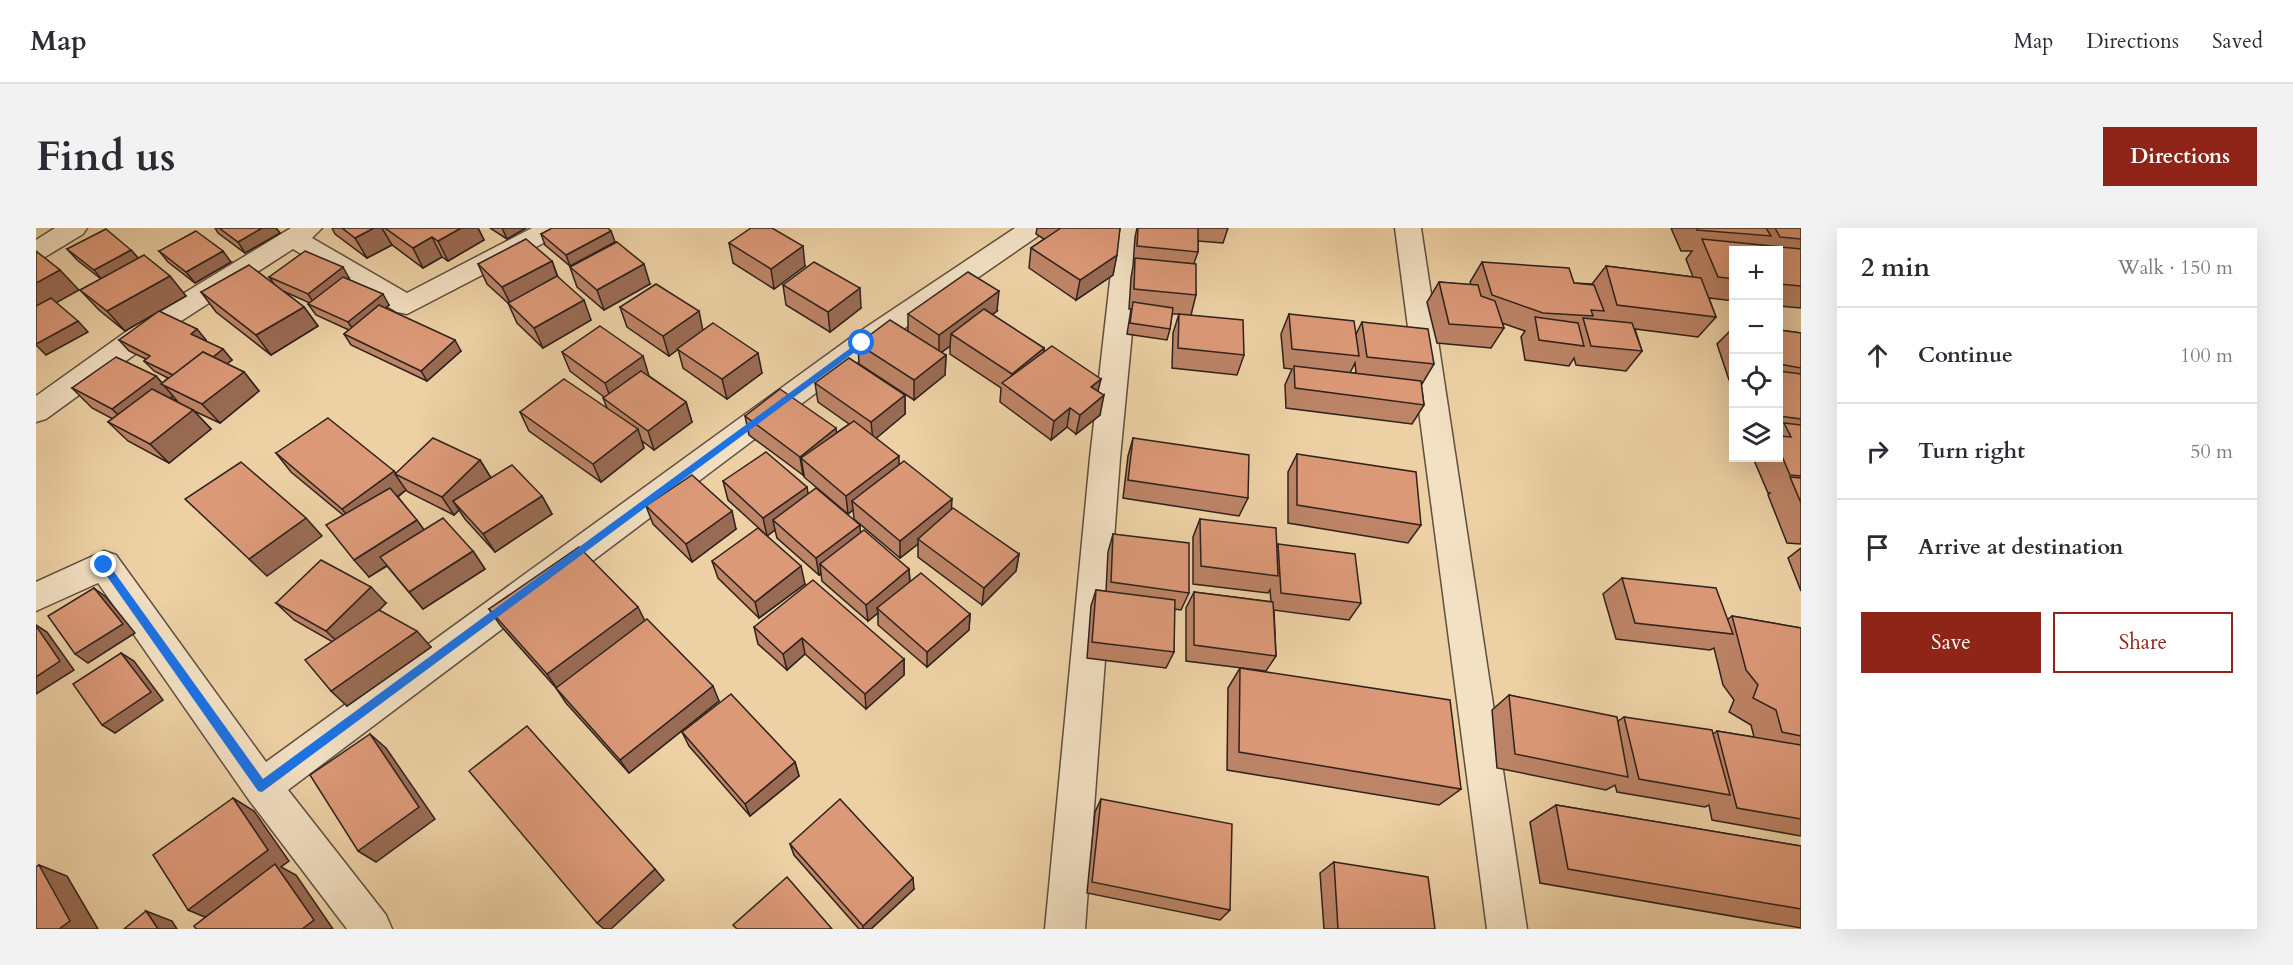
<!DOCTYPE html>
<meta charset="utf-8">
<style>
body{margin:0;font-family:Cardo,serif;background:#f2f2f3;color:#2b2b33}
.controls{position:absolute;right:18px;top:18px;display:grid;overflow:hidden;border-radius:0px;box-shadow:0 6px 24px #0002}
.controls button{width:54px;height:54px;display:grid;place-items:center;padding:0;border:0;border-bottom:2px solid #e1e1e2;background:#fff;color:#2b2b33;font:30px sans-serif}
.stop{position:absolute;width:18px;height:18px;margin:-14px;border:4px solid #1a73e8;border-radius:50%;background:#fff}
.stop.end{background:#1a73e8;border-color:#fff;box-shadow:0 2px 6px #0008}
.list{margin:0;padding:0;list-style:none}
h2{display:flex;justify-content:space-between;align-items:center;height:78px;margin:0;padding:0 24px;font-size:26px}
h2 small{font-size:20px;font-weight:400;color:#7c7c81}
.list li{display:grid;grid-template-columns:39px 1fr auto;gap:18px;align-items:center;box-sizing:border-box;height:96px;padding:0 24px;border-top:2px solid #e1e1e2}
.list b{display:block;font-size:22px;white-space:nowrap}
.list em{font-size:20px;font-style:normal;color:#7c7c81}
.actions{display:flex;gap:12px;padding:18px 24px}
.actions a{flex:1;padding:14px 0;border:2px solid #8f2418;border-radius:0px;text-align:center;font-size:21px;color:#8f2418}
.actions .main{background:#8f2418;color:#fff}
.icon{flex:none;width:33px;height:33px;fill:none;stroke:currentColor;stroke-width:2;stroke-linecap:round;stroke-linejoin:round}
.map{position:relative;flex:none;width:1765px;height:701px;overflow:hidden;border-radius:0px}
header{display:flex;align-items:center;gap:36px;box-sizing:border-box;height:84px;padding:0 30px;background:#fff;border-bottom:2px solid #e1e1e2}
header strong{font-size:28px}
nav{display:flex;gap:33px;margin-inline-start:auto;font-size:21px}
.intro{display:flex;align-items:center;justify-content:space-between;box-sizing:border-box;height:144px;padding:0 36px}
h1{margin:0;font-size:42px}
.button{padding:15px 27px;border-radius:0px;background:#8f2418;color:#fff;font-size:21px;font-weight:700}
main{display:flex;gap:36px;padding:0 36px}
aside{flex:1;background:#fff;border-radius:0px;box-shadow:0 6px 24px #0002}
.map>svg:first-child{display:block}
</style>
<header>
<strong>Map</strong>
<nav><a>Map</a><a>Directions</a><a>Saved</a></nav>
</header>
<div class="intro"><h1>Find us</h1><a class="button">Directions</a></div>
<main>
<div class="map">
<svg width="1765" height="701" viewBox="0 0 1765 701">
<rect width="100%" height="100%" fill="#edd1a5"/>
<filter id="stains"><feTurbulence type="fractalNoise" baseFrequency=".00333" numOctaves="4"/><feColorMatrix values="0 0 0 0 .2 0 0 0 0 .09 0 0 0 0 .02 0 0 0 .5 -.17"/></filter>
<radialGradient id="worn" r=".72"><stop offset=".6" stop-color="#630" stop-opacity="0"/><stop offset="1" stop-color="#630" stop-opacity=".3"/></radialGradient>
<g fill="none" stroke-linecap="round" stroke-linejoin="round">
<g stroke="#5e4e3f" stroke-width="3">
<g id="minor">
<polygon points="19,0 51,0 47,6 9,29 0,31 0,12"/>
<polygon points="255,0 286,0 276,10 371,65 496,0 529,0 525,6 371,86 361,84 257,21 142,95 10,191 0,194 0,168 122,81"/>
<polygon points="979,0 1009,0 1005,6 837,122 252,562 350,687 356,701 311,701 213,572 62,355 0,383 0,354 68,323 80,327 230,534 817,108"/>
<polygon points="1080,0 1106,0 1084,230 1049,701 1009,701 1054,230"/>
<polygon points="1359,0 1385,0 1491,701 1451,701"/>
</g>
</g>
<use href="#minor" fill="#f3e1c4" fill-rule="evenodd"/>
</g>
<g fill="#bd8467" stroke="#2e221d" stroke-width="1.5" fill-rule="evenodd">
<polygon points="179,0 240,0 244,5 209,25 182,5"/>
<polygon points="296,0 442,0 448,12 412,33 406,29 387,40 356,17 331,30 299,6"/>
<polygon points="454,0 490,0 471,11"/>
<polygon points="1001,0 1084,0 1077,47 1040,72 993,40 995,20 1008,11 1000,6"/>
<polygon points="1101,0 1192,0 1187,15 1162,13 1162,24 1158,35 1160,67 1155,87 1208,127 1201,147 1136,140 1137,105 1143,86 1136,86 1134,101 1131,112 1091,106 1095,81 1093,81 1095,50 1097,38 1099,9"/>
<polygon points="1635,0 1765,0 1765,80 1743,78 1743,22 1698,22 1698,73 1673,70 1680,89 1662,109 1599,101 1606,123 1590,143 1540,137 1538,130 1533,138 1489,132 1485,109 1489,103 1466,95 1468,100 1455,120 1401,115 1391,74 1403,54 1435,57 1434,54 1446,34 1538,55 1556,56 1570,38 1657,49 1650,31 1656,23 1645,23"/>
<polygon points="505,6 579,14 534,38 509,17"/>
<polygon points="693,15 769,38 738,61 697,35"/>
<polygon points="31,21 95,22 102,30 150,68 89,103 63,82 44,62 65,51 41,32"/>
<polygon points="123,23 195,34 159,55 132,34"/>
<polygon points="516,33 522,49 555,92 507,120 481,95 472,75 451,56 442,36"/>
<polygon points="534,39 614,56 568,82 541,59"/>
<polygon points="233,49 313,50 312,51 353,77 349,80 425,123 391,153 315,117 308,106 313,102 280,87 272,76 274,75 247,63 268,79 282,98 235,127 180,84 165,64 238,56"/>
<polygon points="747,57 825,80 794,104 750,77"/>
<polygon points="584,79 667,102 726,145 691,171 647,140 642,121 633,128 591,99"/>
<polygon points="961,83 956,87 1008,120 1008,124 1062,163 1064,187 1040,206 1031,199 1015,212 964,174 965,160 914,126 914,118 905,125 910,127 909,147 878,172 823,136 822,116 872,104 872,86"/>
<path d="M1253 86 1320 106 1326 94 1398 136 1386 156H1385L1388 177 1376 196 1250 180 1249 157 1256 141 1248 140 1245 106ZM1319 135 1320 145H1314Z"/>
<polygon points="1698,99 1698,152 1693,152 1681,116"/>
<polygon points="1743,102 1765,105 1765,316 1751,315 1732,267 1734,265 1732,265 1717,230 1743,230"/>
<path d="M83 112H170V113L196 132 191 136 208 144 223 163 184 195 158 183 175 201 133 235 92 213 72 194 77 191 56 180 36 160 120 148 126 155 132 150 118 143 108 133 110 131 93 123ZM137 168 142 174 135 170Z"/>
<polygon points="526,124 613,148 650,174 656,194 618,222 606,213 608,220 565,254 493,203 484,184 571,180 567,170 568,169 534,143"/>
<polygon points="779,155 869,167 869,186 840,210 863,237 915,281 983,326 980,343 946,377 882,329 882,316 864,330 818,291 817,282 812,286 768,249 768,247 767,247 713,207 709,188 800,205 813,196 782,174"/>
<polygon points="1097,210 1212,270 1203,288 1087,270 1092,228"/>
<polygon points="240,225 358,243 359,245 444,232 455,250 506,268 516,286 459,324 429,291 423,282 418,287 372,264 370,262 362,269 388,302 437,323 449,341 387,381 351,338 333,349 307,287 255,244"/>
<polygon points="1261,226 1385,297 1372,315 1252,295 1252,244"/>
<polygon points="687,253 772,266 824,297 824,305 873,341 874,354 934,386 933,402 891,439 842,397 842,385 832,393 786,353 785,346 783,347 741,310 739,302 731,308 769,356 723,390 682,350 676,333 727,304 692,272"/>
<polygon points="610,278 700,301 656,334 617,296"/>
<polygon points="1164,291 1241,319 1242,316 1325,375 1313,392 1238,382 1240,428 1230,443 1150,433 1150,380 1158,364 1235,374 1234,362 1232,365 1157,356 1157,309"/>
<polygon points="1077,306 1153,365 1145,382 1138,381 1138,424 1130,440 1051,430 1055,378 1060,362 1070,363 1072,324"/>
<polygon points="1765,320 1765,363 1752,330"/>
<polygon points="1586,350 1692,391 1696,388 1765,400 1765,608 1676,592 1673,577 1669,579 1581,564 1579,557 1570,562 1461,540 1456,482 1473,467 1582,493 1588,489 1677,506 1681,503 1718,509 1715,497 1693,484 1698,472 1687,457 1678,420 1674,422 1580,411 1567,366"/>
<polygon points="240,375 350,375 343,382 395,419 311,478 297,414 258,392"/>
<polygon points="453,381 609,393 683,473 593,545 530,475 520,460 464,397"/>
<polygon points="718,399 868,431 868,447 830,481 769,426 751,442 722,416"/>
<polygon points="1204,440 1425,561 1403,577 1191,542 1192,460"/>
<polygon points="646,504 759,534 763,548 714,588 653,518"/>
<polygon points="1065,571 1194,682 1184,692 1051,665 1059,584"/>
<polygon points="1520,577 1765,618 1765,700 1504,655 1494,594"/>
<polygon points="754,616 878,661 835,701 823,701 758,627"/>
<polygon points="1298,634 1399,701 1288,701 1284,645"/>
</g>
<g fill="#9a6b54" stroke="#2e221d" stroke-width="1.5">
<polygon points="226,0 240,0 244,5 209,25 202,14"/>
<polygon points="338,0 346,0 356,17 331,30 319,10"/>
<polygon points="425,0 442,0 448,12 412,33 402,13"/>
<polygon points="466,0 490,0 471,11"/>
<polygon points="575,3 579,14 534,38 530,27"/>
<polygon points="396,9 406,29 387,40 377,20"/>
<polygon points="767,18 769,38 738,61 735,41"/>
<polygon points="95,22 105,33 67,53 58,42"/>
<polygon points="187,23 195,34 159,55 150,44"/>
<polygon points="1081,27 1077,47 1040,72 1044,52"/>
<polygon points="516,33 523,53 476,79 466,59"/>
<polygon points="608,36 614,56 568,82 561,62"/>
<polygon points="307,39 313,50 279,77 272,66"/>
<polygon points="24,42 43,62 0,86 0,55"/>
<polygon points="134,48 150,68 89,103 71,83"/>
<polygon points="824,60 825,80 794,104 792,84"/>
<polygon points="963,63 961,83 923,111 915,106 914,118 903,126 903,107"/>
<polygon points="347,66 353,77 319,105 312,94"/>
<polygon points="548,72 555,92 507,120 498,100"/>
<polygon points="268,79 282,98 235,127 220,107"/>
<polygon points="663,83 667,103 633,128 627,108"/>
<polygon points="42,93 52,104 10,127 0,117 0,116"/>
<polygon points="161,101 170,112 164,117 155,106"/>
<polygon points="419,112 425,123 391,153 385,143"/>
<polygon points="1008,120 1006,139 974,161 976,146"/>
<polygon points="187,121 196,132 157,162 147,152"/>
<polygon points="722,125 726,145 691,171 686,151"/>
<polygon points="910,127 909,147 878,172 878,152"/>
<polygon points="607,128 613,148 576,174 569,155"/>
<polygon points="208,144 223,163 184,195 166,176"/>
<polygon points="120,148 137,168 96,200 76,181"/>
<polygon points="1065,151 1060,171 1055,159"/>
<polygon points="869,167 869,186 837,213 835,194"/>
<polygon points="1068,167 1064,187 1040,206 1044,187"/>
<polygon points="650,174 656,194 618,222 612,203"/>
<polygon points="1034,180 1031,199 1015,212 1018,193"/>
<polygon points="157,182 175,201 133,235 114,216"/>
<polygon points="800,200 802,219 765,230 768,247 767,247 764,229"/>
<polygon points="602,201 608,220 565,254 557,236"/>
<polygon points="863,228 863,247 816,273 817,282 812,286 810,268"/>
<polygon points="444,232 455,250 417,273 423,282 418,287 406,269"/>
<polygon points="358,243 361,247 359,246 370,262 320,299 306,281"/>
<polygon points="771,259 774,277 737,292 739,302 731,308 727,290"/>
<polygon points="506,268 516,286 459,324 447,306"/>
<polygon points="916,271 915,289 882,311 882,316 864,330 864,313"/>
<polygon points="696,283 700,301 656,334 650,316"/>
<polygon points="270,290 286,308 231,348 213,331"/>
<polygon points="381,292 394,310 333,349 318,332"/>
<polygon points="824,297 825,315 784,336 785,346 783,347 780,330"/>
<polygon points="437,323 449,341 387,381 373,364"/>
<polygon points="983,326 980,343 946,377 948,360"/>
<polygon points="765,338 769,356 723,390 719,374"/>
<polygon points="873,341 874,358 841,380 842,385 832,393 830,377"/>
<polygon points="335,359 350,375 307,419 290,403"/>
<polygon points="58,360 70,369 99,405 52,435 39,426"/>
<polygon points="602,379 610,395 522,462 511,446"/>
<polygon points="934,386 933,402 891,439 891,424"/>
<polygon points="0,397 11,404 38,442 0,466"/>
<polygon points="381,403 395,419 311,478 295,463"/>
<polygon points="766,410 769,426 751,442 747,426"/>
<polygon points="85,425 98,433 127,472 79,505 66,497"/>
<polygon points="868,431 868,447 830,481 829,466"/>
<polygon points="677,458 683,473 593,545 584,532"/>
<polygon points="334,506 350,520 399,591 340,634 322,623"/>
<polygon points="759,534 763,548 714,588 709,576"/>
<polygon points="197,570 218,583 253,633 245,639 260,647 297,701 266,701 176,692 152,682"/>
<polygon points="3,637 31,648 62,701 23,701"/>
<polygon points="619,641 628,652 575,701 568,701 561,695"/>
<polygon points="877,650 878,661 835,701 827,701 827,698"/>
<polygon points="110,683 136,693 141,701 122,701"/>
</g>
<g fill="#dc9978" stroke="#2e221d" stroke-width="1.5">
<polygon points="183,0 226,0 202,14"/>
<polygon points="306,0 338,0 319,10"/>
<polygon points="349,0 425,0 402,13 396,9 377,20"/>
<polygon points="516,0 572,0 575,3 530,27 505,6"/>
<polygon points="715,0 736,0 767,18 735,41 693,15"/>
<polygon points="1025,0 1084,0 1081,27 1044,52 995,20"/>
<polygon points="1102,0 1162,0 1162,24 1101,18"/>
<polygon points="1660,0 1730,0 1735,8 1661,2"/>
<polygon points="1739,0 1765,0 1765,11 1744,9"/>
<polygon points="70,1 95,22 58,42 31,21"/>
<polygon points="160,3 187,23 150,44 123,23"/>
<polygon points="490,11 516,33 466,59 442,36"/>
<polygon points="1666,11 1765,21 1765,58 1743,56 1743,22 1698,22 1698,51 1682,49"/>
<polygon points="581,14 608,36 561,62 534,39"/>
<polygon points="0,23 24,42 0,55"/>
<polygon points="269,23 307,39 272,66 233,49"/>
<polygon points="108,27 134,48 71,83 44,62"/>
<polygon points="1099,30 1160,36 1160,67 1098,61"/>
<polygon points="778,34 824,60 792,84 747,57"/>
<polygon points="1446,34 1533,40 1538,55 1558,57 1568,83 1555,82 1557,88 1507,85 1456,67"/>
<polygon points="213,37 268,79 220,107 165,64"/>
<polygon points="1570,38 1665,50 1680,89 1581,77"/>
<polygon points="932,44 963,63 903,107 872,86"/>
<polygon points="521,48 548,72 498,100 472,75"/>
<polygon points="307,49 347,66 312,94 272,76"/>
<polygon points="1403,54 1442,57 1445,68 1459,73 1468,100 1413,96"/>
<polygon points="620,56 663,83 627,108 584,79"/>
<polygon points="15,70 42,93 0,116 0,78"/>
<polygon points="1097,74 1137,80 1134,101 1094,95"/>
<polygon points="343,77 419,112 385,143 308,106"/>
<polygon points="948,81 1008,120 976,146 915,106"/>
<polygon points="123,83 161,101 155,106 187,121 177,129 167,124 137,147 108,133 114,128 83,112"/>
<polygon points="1143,86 1207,92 1208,127 1142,120"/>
<polygon points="1253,86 1318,93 1323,128 1256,121"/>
<polygon points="1499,89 1542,95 1548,118 1503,112"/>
<polygon points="1547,90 1596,95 1606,123 1555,118"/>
<polygon points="854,92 910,127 878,152 822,116"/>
<polygon points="1326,94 1392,101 1398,136 1331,129"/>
<polygon points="677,95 722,125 686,151 641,121"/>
<polygon points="564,98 607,128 569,155 526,124"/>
<polygon points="1743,102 1765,105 1765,140 1743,136"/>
<polygon points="1016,118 1065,151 1055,159 1068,167 1044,187 1034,180 1018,193 966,155"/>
<polygon points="167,124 208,144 166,176 125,156"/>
<polygon points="80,129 120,148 76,181 36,160"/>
<polygon points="813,130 869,167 835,194 779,155"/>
<polygon points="1258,138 1385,153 1388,177 1259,160"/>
<polygon points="605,143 650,174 612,203 567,170"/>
<polygon points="1743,143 1765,146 1765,191 1743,188"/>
<polygon points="528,151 602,201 557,236 484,184"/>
<polygon points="116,161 157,182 114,216 72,194"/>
<polygon points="744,161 800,200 764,229 709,188"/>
<polygon points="292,190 358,243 306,281 240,225"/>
<polygon points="818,193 863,228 810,268 765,230"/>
<polygon points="1748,195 1765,197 1765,248 1754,247 1743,221 1743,208 1755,209"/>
<polygon points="397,210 444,232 406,269 359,246"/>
<polygon points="1097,210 1213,227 1212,270 1092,252"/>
<polygon points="730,224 771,259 727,290 687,253"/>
<polygon points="1261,226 1380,244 1385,297 1261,277"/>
<polygon points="868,233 916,271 864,313 816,273"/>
<polygon points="205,234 270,290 213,331 149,271"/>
<polygon points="476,237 506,268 447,306 417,273"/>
<polygon points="656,247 696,283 650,316 610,278"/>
<polygon points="1754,249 1765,250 1765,275"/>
<polygon points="354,260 381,292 318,332 290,297"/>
<polygon points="780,260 824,297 780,330 737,292"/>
<polygon points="917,280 983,326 948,360 882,311"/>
<polygon points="407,290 437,323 373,364 344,329"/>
<polygon points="1164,291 1240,300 1242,348 1165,338"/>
<polygon points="722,300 765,338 719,374 676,333"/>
<polygon points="828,302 873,341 830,377 784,336"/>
<polygon points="1077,306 1153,315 1153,365 1075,354"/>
<polygon points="1242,316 1319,326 1325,375 1245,365"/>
<polygon points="543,319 602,379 511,446 453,381"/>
<polygon points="285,332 335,359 290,403 240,375"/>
<polygon points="885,345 934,386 891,424 841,380"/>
<polygon points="1586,350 1680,360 1697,406 1599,395"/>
<polygon points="777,352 868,431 829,466 766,410 747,426 718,399"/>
<polygon points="58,360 87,396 39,426 12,388"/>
<polygon points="1060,362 1139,372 1138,424 1056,414"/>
<polygon points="1158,364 1237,374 1240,428 1158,417"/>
<polygon points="343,382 381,403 295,463 269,432"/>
<polygon points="1696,388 1765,400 1765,508 1746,504 1740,482 1717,470 1722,457 1710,442"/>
<polygon points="611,391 677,458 584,532 520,460"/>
<polygon points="0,398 24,433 0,449"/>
<polygon points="85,425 115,464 66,497 37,456"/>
<polygon points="1204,440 1414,472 1425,561 1203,524"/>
<polygon points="695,466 759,534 709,576 646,504"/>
<polygon points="1473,467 1581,489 1592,549 1479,526"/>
<polygon points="1588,489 1676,502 1694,567 1603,551"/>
<polygon points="491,498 619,641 561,695 433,543"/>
<polygon points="1681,503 1765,517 1765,591 1701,580"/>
<polygon points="334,506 383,579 322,623 274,547"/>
<polygon points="197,570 232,622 152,682 117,627"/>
<polygon points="804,571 877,650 827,698 754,616"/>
<polygon points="1065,571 1196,596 1194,682 1056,654"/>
<polygon points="1520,577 1765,618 1765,681 1532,641"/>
<polygon points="1298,634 1392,649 1399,701 1302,701"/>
<polygon points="239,636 278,692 266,701 160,701 158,698"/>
<polygon points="3,637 34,693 23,701 0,701 0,639"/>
<polygon points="751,649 796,701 701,701 697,697"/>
<polygon points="110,683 122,701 88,701"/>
</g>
<polygon fill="#1a73e8" points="824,113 831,115 226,564 222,563 63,337 68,333 71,334 227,551"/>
<rect width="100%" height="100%" filter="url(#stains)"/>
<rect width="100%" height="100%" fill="url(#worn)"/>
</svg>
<div class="controls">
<button>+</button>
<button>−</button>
<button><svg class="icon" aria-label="locate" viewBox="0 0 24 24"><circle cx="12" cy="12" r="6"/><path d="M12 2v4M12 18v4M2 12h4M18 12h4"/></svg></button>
<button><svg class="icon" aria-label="layers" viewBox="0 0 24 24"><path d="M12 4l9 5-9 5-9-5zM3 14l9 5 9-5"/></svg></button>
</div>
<div class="stop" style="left:826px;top:115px"></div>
<div class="stop end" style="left:68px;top:337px"></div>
</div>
<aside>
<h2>2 min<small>Walk · 150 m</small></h2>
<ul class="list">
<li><svg class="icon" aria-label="ahead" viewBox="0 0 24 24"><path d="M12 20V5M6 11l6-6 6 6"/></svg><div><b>Continue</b></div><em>100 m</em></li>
<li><svg class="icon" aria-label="right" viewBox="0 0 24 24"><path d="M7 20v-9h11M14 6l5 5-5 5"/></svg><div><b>Turn right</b></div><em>50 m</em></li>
<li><svg class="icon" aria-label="arrive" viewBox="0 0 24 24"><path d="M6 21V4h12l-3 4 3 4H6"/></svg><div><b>Arrive at destination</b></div></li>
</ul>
<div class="actions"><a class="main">Save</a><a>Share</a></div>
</aside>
</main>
